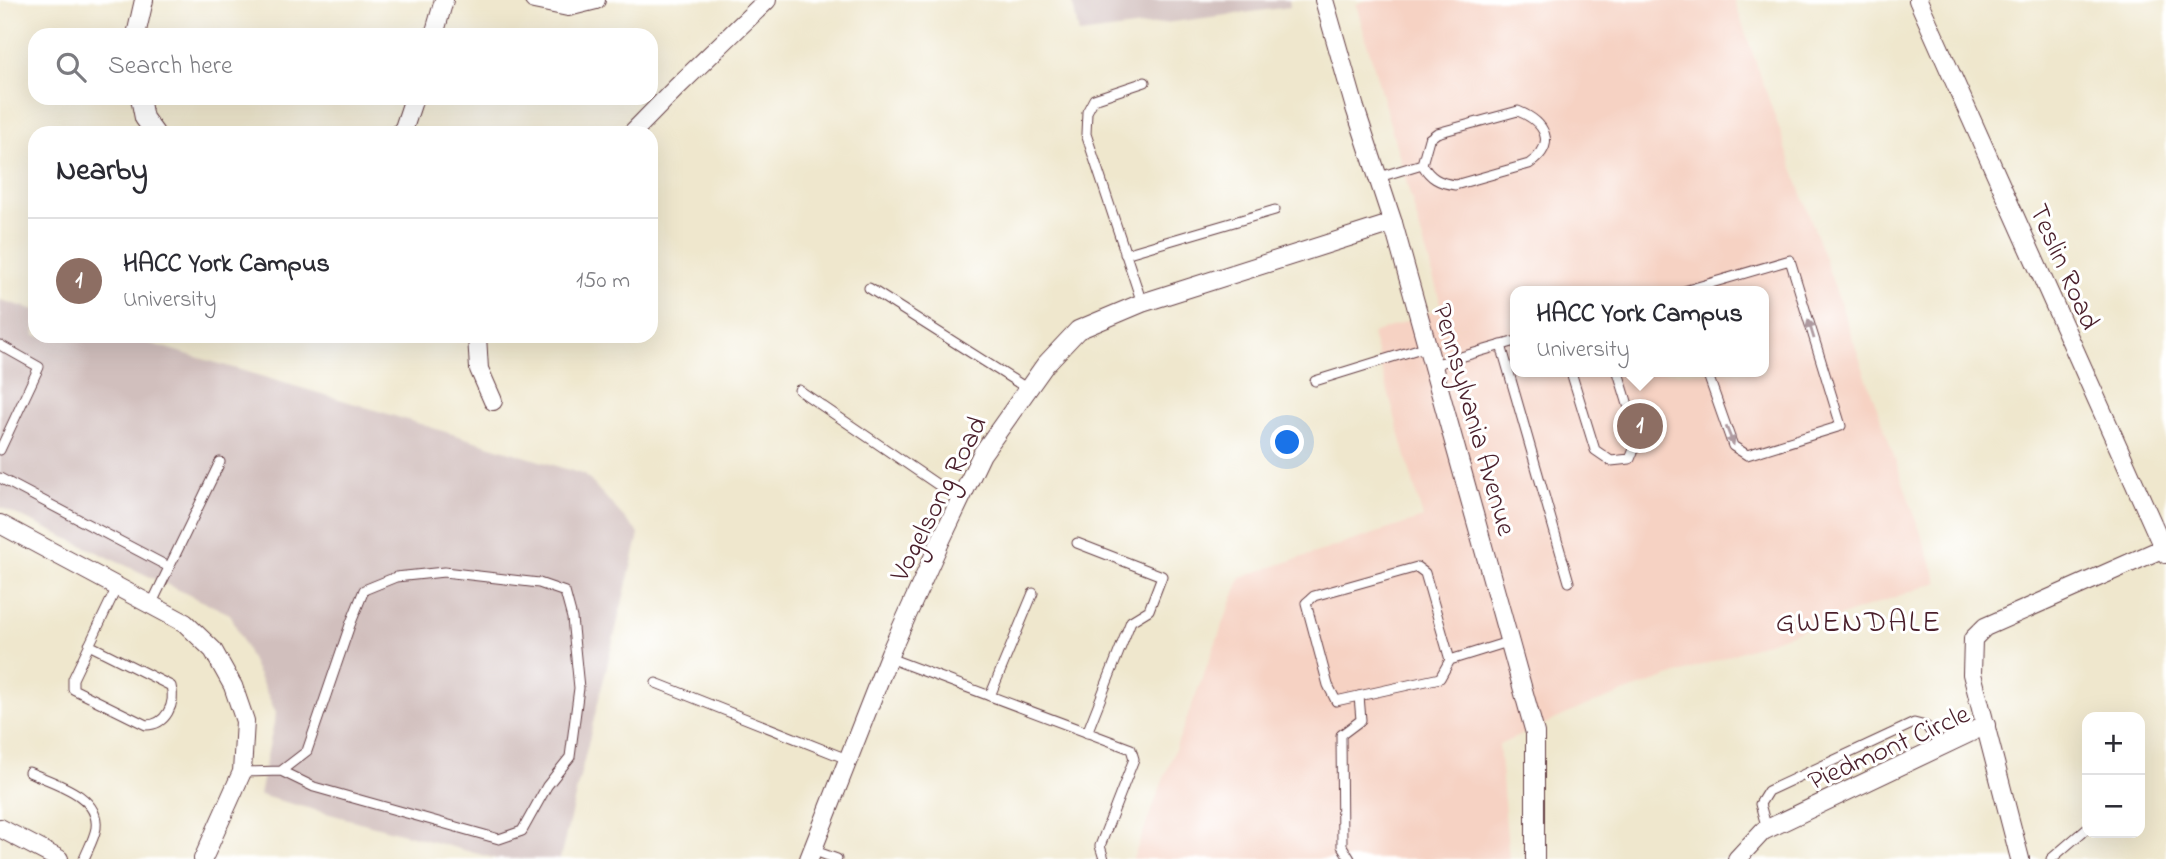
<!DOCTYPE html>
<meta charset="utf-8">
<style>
body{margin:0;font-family:"Indie Flower",sans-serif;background:#f2f2f3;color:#2b2b33}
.controls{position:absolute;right:21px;bottom:21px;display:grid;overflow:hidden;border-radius:14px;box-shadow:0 7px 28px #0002}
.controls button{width:63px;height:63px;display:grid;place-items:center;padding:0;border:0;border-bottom:2px solid #e1e1e2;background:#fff;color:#2b2b33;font:35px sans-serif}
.you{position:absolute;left:1288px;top:443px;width:24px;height:24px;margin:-18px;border:5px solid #fff;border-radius:50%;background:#1a73e8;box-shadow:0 0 0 10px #1a73e833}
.badge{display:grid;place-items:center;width:46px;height:46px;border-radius:50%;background:#d1495b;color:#fff;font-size:23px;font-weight:700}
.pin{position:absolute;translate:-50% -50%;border:4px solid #fff;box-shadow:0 2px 7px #0006}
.popup{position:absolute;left:1510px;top:286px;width:259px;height:91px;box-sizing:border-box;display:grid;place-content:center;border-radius:14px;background:#fff;filter:drop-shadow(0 2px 5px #0005);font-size:23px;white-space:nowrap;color:#7c7c81}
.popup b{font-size:26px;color:#2b2b33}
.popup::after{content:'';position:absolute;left:50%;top:100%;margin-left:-14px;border:14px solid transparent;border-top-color:#fff}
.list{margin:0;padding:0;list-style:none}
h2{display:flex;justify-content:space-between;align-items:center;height:91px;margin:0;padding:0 28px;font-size:30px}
h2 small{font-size:23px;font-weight:400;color:#7c7c81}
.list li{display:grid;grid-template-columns:46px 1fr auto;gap:21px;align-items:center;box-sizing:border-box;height:126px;padding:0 28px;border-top:2px solid #e1e1e2}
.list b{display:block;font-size:26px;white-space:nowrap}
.list p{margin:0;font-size:23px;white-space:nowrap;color:#7c7c81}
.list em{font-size:23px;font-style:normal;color:#7c7c81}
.icon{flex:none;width:38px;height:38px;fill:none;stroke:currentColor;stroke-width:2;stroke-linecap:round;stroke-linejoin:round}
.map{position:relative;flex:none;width:2166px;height:859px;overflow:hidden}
.search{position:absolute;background:#fff;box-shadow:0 7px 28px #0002;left:28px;top:28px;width:630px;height:77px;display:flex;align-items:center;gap:18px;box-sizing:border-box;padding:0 24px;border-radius:21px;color:#7c7c81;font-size:26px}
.panel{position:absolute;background:#fff;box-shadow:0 7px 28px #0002;left:28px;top:126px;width:630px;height:217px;border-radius:21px}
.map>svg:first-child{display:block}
</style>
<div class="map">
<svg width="2166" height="859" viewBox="0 0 2166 859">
<rect width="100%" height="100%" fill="#fff"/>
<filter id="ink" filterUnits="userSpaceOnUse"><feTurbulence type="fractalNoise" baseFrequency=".0143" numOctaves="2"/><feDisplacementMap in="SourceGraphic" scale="14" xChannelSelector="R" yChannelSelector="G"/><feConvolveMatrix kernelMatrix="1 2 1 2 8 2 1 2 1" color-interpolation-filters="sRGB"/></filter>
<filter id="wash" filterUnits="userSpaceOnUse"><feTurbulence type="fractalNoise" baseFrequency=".00686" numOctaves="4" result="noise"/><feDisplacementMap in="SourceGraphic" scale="28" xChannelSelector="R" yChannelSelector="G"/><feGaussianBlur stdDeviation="1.57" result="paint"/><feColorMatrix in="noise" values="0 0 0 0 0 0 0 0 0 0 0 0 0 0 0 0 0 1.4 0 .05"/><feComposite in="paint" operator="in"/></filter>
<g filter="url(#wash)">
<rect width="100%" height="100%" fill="#efe7cd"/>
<path fill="#f6d2c3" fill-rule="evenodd" d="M1368 0H1734L1938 582 1583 707 1499 745 1509 859H1133L1241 577 1423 518 1372 334 1442 308 1356 4ZM1516 291H1764V372H1516Z"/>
<g fill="#d1bfbd">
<polygon points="1072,0 1289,0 1290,7 1079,34"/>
<polygon points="0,300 35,310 35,336 125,336 349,402 585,475 639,534 560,859 497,859 259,795 276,713 230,614 0,507"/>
</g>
</g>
<g filter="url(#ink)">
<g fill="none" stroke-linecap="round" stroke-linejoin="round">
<g stroke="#633d43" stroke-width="11">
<g id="lane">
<path d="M1379 177 1422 164 1429 139 1437 133 1518 111C1545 122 1558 144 1529 164L1455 185C1439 183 1430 178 1422 164"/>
<polyline points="1125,254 1275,210"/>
<polyline points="869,288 1028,389"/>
<polyline points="1684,291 1790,260 1841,426 1747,455 1733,446 1707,372"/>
<polyline points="1142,303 1086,134 1087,112 1094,99 1145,82"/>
<polyline points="0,345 39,367 0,450"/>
<polyline points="1501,345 1569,582"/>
<polyline points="1433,365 1516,341"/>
<polyline points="1571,372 1595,450 1611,461 1630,459 1637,442 1632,418 1618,372"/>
<polyline points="1315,381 1428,346"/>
<polyline points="799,390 960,500"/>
<polyline points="0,478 169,567"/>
<polyline points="1077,543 1162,576 1149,610 1131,621 1087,733"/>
<polyline points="151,605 220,462"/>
<path d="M89 645 171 686C176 704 166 725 146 725L73 689V679L117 587"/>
<polyline points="889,658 1131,749 1134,759 1100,846 1104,859"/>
<polyline points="1450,660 1425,573 1417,567 1314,596 1306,603 1328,685 1336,701 1440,678 1450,660 1511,641"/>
<polyline points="656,683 847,759"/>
<polyline points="990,696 1033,593"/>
<path d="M29 772C53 783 100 795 96 828 94 839 88 849 84 859"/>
<polyline points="242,772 281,771 314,787 499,839 522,831 547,786 570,757 579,688 572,618 565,592 539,583 444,572 396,577 364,590 350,625 307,751 281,771"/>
<polyline points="1767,829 1760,804 1768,791 1914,723 1926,726 1942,746"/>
<polyline points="812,850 837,859"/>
<polyline points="1350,859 1342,846 1341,735 1361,720 1359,696"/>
<polyline points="2051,859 2087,828"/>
</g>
</g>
<g stroke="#633d43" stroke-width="20">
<g id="street">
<polyline points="534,0 568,7 596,0"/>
<polyline points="1324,0 1355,108 1393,223 1535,733 1535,859"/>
<polyline points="1918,0 2166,554"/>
<polyline points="136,35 144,0"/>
<polyline points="434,35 444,0"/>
<polyline points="140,98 144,118 155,133"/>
<polyline points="400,133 404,128 414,98"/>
<polyline points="632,133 676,88 767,0"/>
<polyline points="477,336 479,369 493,401"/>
<polyline points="0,524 185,623 213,650 233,686 245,721 242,772 203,859"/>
<polyline points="0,828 59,859"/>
<polyline points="809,859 890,653 941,540 982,454 1045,365 1078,330 1142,303 1393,223"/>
<polyline points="1737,859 1763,831 1986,725"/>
<polyline points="2020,859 1972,674 1973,639 1985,627 2166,547"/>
</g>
</g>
<use href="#lane" stroke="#fff" stroke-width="9"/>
<use href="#street" stroke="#fff" stroke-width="18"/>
</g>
<defs><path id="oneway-solid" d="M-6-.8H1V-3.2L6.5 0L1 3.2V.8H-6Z" transform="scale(1.75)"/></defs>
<g fill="#ae9aa0">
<use href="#oneway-solid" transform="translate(1811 329) rotate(-107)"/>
<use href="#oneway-solid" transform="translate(1730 436) rotate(68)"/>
</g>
</g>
<g text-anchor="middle" stroke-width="6" stroke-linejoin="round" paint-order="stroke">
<g font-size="28" fill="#4a1f2b" stroke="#fff">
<text transform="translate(2066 266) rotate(66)" y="10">Teslin Road</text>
<text transform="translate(1476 419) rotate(74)" y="10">Pennsylvania Avenue</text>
<text transform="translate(937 498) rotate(-63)" y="10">Vogelsong Road</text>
<text transform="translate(1888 746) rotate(-24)" y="10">Piedmont Circle</text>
</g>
<g font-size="30" letter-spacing="2" fill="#4a1f2b" stroke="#fff">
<text x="1859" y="631">GWENDALE</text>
</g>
</g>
</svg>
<div class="controls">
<button>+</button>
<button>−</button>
</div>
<div class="you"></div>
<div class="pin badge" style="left:1640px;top:426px;background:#8d6e63">1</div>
<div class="popup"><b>HACC York Campus</b>University</div>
<div class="search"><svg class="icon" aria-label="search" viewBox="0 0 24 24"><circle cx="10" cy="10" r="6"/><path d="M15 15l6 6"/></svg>Search here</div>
<section class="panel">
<h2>Nearby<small></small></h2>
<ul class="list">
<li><span class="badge" style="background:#8d6e63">1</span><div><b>HACC York Campus</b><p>University</p></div><em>150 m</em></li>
</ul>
</section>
</div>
